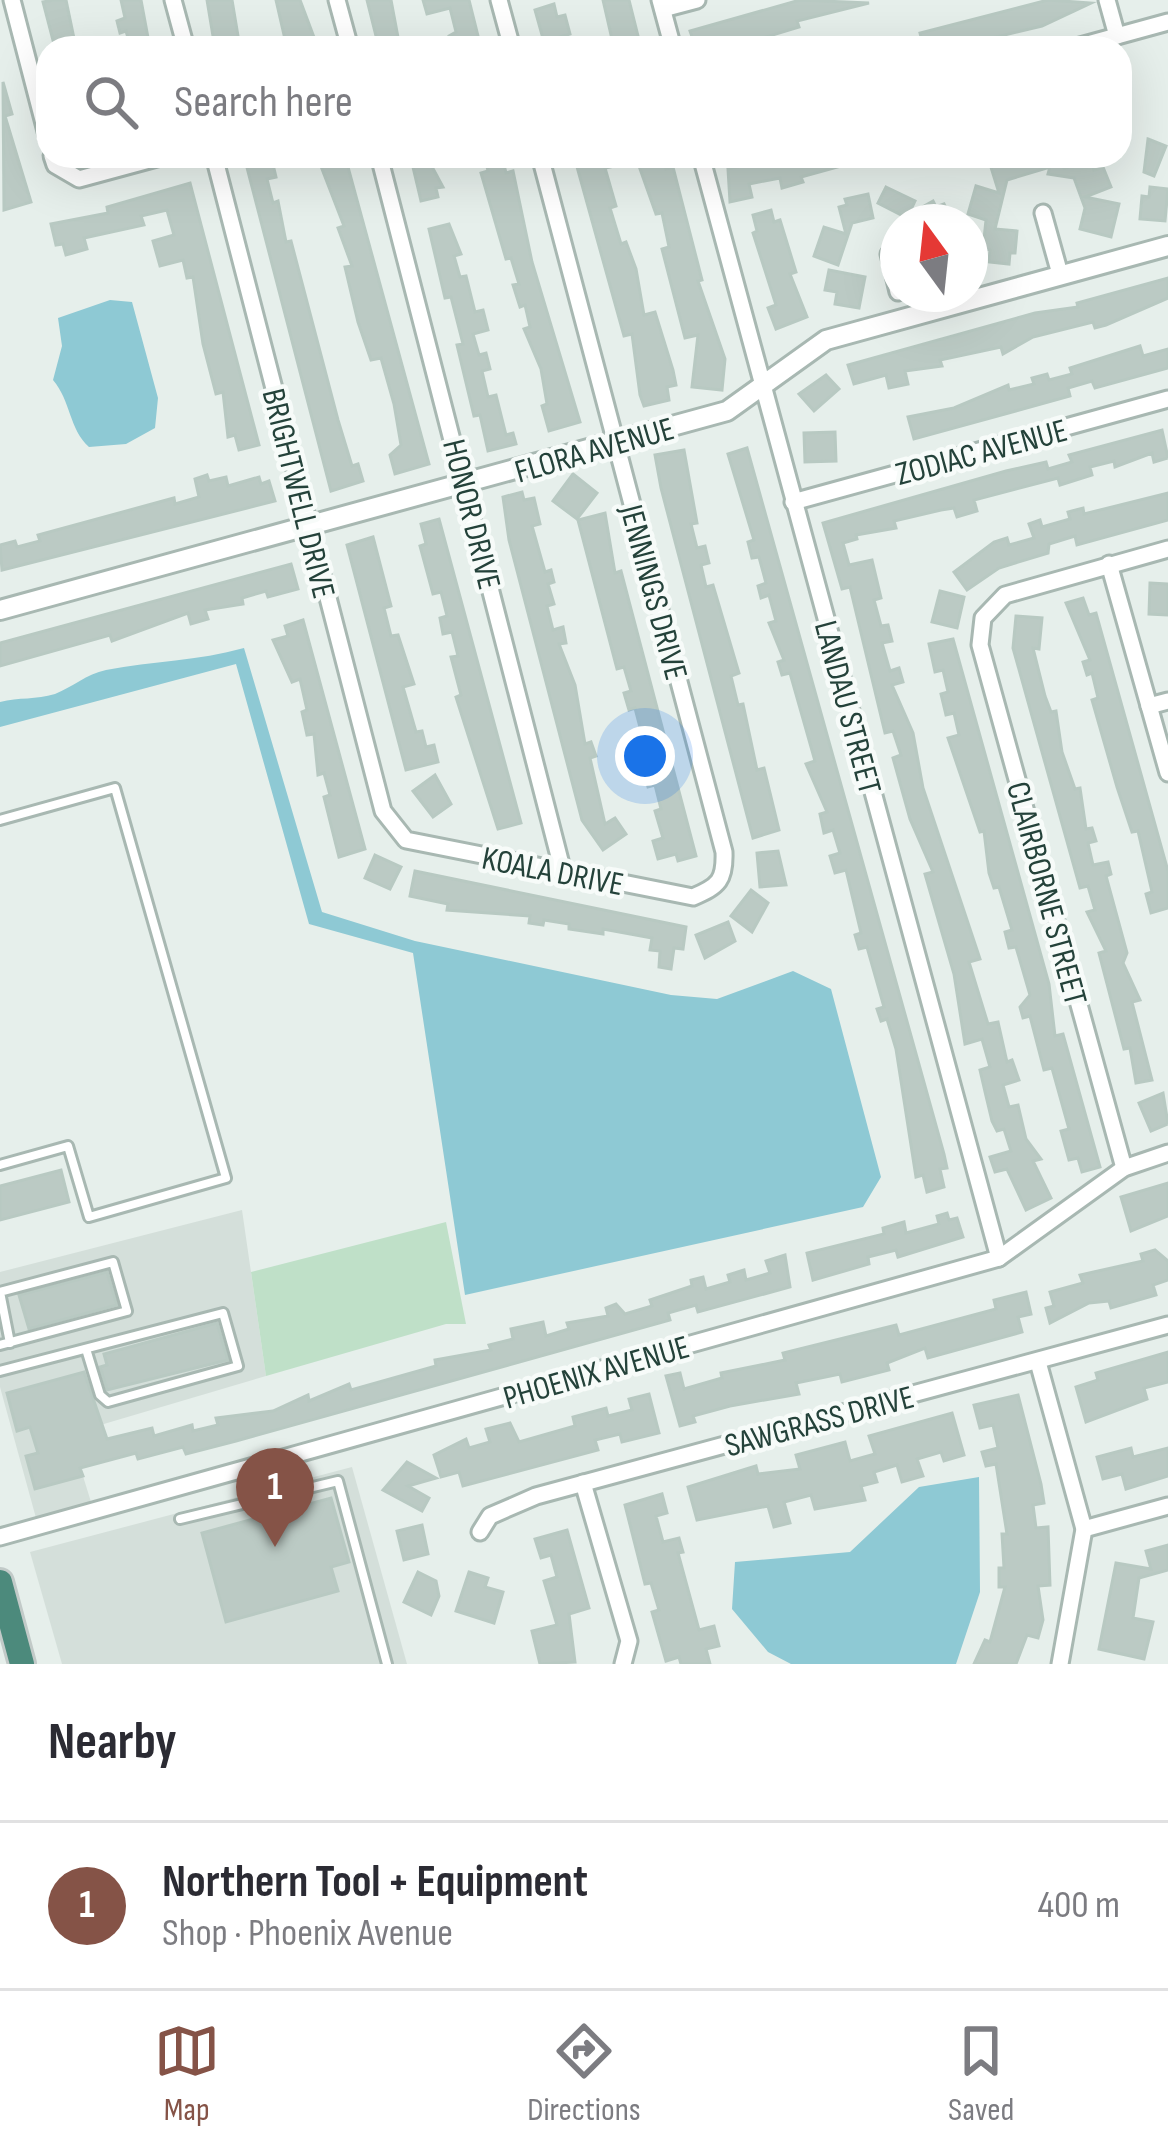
<!DOCTYPE html>
<meta charset="utf-8">
<style>
body{margin:0;font-family:"Sofia Sans Condensed",sans-serif;background:#f2f2f3;color:#2b2b33}
.compass{position:absolute;left:880px;top:204px;width:108px;height:108px;border-radius:50%;background:#fff;box-shadow:0 12px 48px #0002;rotate:345deg}
.you{position:absolute;left:645px;top:756px;width:42px;height:42px;margin:-30px;border:9px solid #fff;border-radius:50%;background:#1a73e8;box-shadow:0 0 0 18px #1a73e833}
.badge{display:grid;place-items:center;width:78px;height:78px;border-radius:50%;background:#855347;color:#fff;font-size:39px;font-weight:700}
.pin{position:absolute;translate:-50% -99px;filter:drop-shadow(0 3px 6px #0008)}
.pin::after{content:'';position:absolute;top:63px;width:42px;height:36px;background:inherit;clip-path:polygon(0 0,100% 0,50% 100%)}
.list{margin:0;padding:0;list-style:none}
h2{display:flex;justify-content:space-between;align-items:center;height:156px;margin:0;padding:0 48px;font-size:51px}
h2 small{font-size:39px;font-weight:400;color:#7c7c81}
.list li{display:grid;grid-template-columns:78px 1fr auto;gap:36px;align-items:center;box-sizing:border-box;height:168px;padding:0 48px;border-top:3px solid #e1e1e2}
.list b{display:block;font-size:45px;white-space:nowrap}
.list p{margin:0;font-size:39px;white-space:nowrap;color:#7c7c81}
.list em{font-size:39px;font-style:normal;color:#7c7c81}
.icon{flex:none;width:66px;height:66px;fill:none;stroke:currentColor;stroke-width:2;stroke-linecap:round;stroke-linejoin:round}
.map{position:relative;flex:none;width:1168px;height:1664px;overflow:hidden}
.search{position:absolute;background:#fff;box-shadow:0 12px 48px #0002;left:36px;right:36px;top:36px;height:132px;display:flex;align-items:center;gap:30px;box-sizing:border-box;padding:0 42px;border-radius:36px;color:#7c7c81;font-size:45px}
.sheet{height:324px;background:#fff}
nav{display:flex;justify-content:space-around;align-items:center;box-sizing:border-box;height:168px;border-top:3px solid #e1e1e2;background:#fff;font-size:33px;color:#7c7c81}
nav a{display:grid;justify-items:center;gap:6px}
nav .on{color:#855347}
.map>svg:first-child{display:block}
</style>
<div class="map">
<svg width="1168" height="1664" viewBox="0 0 1168 1664">
<rect width="100%" height="100%" fill="#e6efeb"/>
<g fill="#d4dfda">
<polygon points="242,1210 266,1376 70,1434 91,1502 36,1518 0,1387 0,1272"/>
<polygon points="352,1467 407,1664 62,1664 30,1552"/>
</g>
<polygon fill="#bfe0c8" points="446,1222 466,1324 446,1324 266,1376 251,1272"/>
<g fill="#8ec9d4">
<path d="M110 300 132 302 158 398 155 428 126 444 89 447C69 429 71 401 53 380L62 346 58 318Z"/>
<path d="M244 648 322 912 415 941 671 995 717 999 793 971 831 989 881 1177 863 1207 465 1295 413 953 309 924 236 664 0 727V702C19 697 36 700 55 694 73 687 86 674 106 670 153 661 198 661 244 648Z"/>
<polygon points="979,1477 980,1592 956,1664 791,1664 768,1652 732,1609 735,1562 850,1552 919,1487"/>
</g>
<g fill="#bbcac4" stroke="#b8c9c2" stroke-width="3">
<polygon points="53,0 66,0 76,48 55,48 43,2"/>
<polygon points="121,0 141,0 149,43 131,48 126,31 120,33 117,21 125,18"/>
<polygon points="207,0 232,0 240,48 215,48"/>
<polygon points="276,0 300,0 318,48 287,48"/>
<polygon points="367,0 391,0 400,48 379,48"/>
<polygon points="423,0 469,0 481,48 452,48 449,36 456,32 450,8 427,14"/>
<polygon points="603,0 629,0 641,48 614,48"/>
<polygon points="800,0 869,3 797,21 799,27 730,48 696,48 690,31"/>
<polygon points="1048,0 1091,3 1042,26 951,48 924,48 920,33"/>
<polygon points="554,4 557,17 565,15 570,34 544,42 535,10"/>
<polygon points="3,82 12,114 5,116 31,202 4,210"/>
<polygon points="1148,139 1166,146 1154,176 1144,172"/>
<polygon points="244,156 271,156 276,177 267,179 273,203 278,201 286,242 291,241 338,420 352,466 358,464 363,481 331,491"/>
<polygon points="317,156 345,156 429,464 395,474 390,455 401,445 394,404 381,358 371,360 358,322 345,267 352,266 338,228 344,226"/>
<polygon points="491,156 502,156 506,173 513,171 532,262 580,422 549,431 542,406 547,404 541,369 524,329 530,327 525,305 520,307 513,285 519,284 511,258 506,259 481,173 488,171 485,158"/>
<polygon points="574,156 608,156 610,167 605,168 616,206 610,208 621,244 626,242 636,269 644,315 655,312 673,370 676,385 667,387 669,400 644,406 640,395 632,334 624,336"/>
<polygon points="644,156 663,156 666,169 673,167 702,280 698,281 725,359 722,390 692,387 698,335 685,338 662,249 669,247 662,213 656,214 639,166 646,164"/>
<polygon points="785,156 862,156 863,160 801,177 803,182 782,188 780,178 749,184 752,197 730,202 728,169"/>
<polygon points="1000,156 1075,156 1063,169 1090,159 1094,170 1103,167 1111,187 1085,197 1119,204 1111,237 1080,229 1085,208 1074,178 1048,174 1050,167 1007,180 995,229 1017,231 1015,253 1010,253 1009,264 989,262 990,250 983,249 986,220 968,214 976,186 999,193 990,164"/>
<polygon points="430,163 443,187 436,188 438,197 421,201 413,167"/>
<polygon points="190,183 259,445 239,450 235,435 228,437 223,392 216,394 203,344 193,277 187,278 183,260 160,266 153,241 174,235 167,210 141,216 144,225 84,238 87,249 66,255 63,244 56,245 51,224 108,213 107,207"/>
<polygon points="886,187 915,201 907,218 878,203"/>
<polygon points="1150,187 1168,189 1165,221 1140,219 1142,196 1149,197"/>
<polygon points="868,194 873,218 852,223 838,265 814,256 824,227 846,234 839,207 847,205 845,199"/>
<polygon points="933,201 936,207 944,204 953,222 923,222 917,210"/>
<polygon points="771,210 774,222 780,220 796,272 790,274 807,317 776,329 768,308 776,305 753,233 757,231 753,215"/>
<polygon points="449,224 461,254 454,256 460,277 466,276 475,312 483,310 488,330 473,334 479,355 486,353 490,369 482,371 488,397 496,395 506,435 513,433 516,444 488,451 480,415 474,416 457,345 463,344 451,297 445,298 429,229"/>
<polygon points="829,270 865,277 859,308 835,304 837,292 825,290"/>
<polygon points="1168,278 1168,298 1106,325 1095,328 1093,322 1033,337 1003,354 1001,347 940,360 942,366 905,371 908,384 889,388 886,375 854,384 848,365 1035,313 1078,307 1077,303"/>
<polygon points="1140,346 1143,356 1168,349 1168,368 1095,388 1092,381 1068,388 1070,396 914,439 908,417 954,408 1008,385 1009,390 1034,384 1032,378 1047,374 1049,380 1072,374 1070,368"/>
<polygon points="826,375 839,389 814,411 799,394"/>
<polygon points="1162,430 1168,458 1154,462 1152,453 1115,467 1114,461 1090,467 1092,475 1060,485 1058,478 974,500 977,511 957,517 954,508 941,510 894,521 896,528 856,535 857,539 843,543 849,565 872,560 881,598 874,600 881,626 888,625 892,641 882,643 890,671 899,668 903,682 892,685 913,733 923,788 980,959 969,962 988,1024 998,1022 1007,1062 1012,1060 1019,1080 1003,1085 1009,1107 1018,1105 1026,1139 1041,1159 1033,1161 1051,1198 1026,1210 1007,1169 995,1172 990,1157 1011,1151 1004,1129 997,1131 992,1121 986,1096 980,1070 990,1067 982,1039 965,1044 954,974 925,874 933,872 910,819 893,758 901,755 893,731 885,733 850,587 842,589 823,523 1006,471 1046,462 1048,469 1072,462 1069,455"/>
<polygon points="835,432 836,461 805,462 804,433"/>
<polygon points="747,448 944,1154 947,1168 940,1169 944,1187 927,1192 923,1175 916,1177 896,1049 887,1019 881,1021 877,1009 884,1007 867,947 859,949 855,935 861,933 846,870 835,873 830,856 840,853 833,830 824,833 820,814 827,812 806,764 815,761 790,673 782,675 778,662 784,660 769,623 776,621 769,595 761,598 758,586 766,583 759,557 752,558 748,542 754,540 728,454"/>
<polygon points="684,450 697,523 691,524 697,548 705,546 709,563 701,565 706,587 713,585 739,673 731,676 738,705 743,704 757,770 764,768 779,830 753,838 661,488 655,455"/>
<polygon points="573,474 597,493 577,519 553,501"/>
<polygon points="207,475 209,481 226,477 228,486 259,477 261,484 269,481 275,501 2,570 0,545 15,541 17,547 40,541 38,535 174,498 175,504 199,497 195,479"/>
<polygon points="522,492 524,500 534,498 540,524 532,526 545,572 551,570 554,582 548,584 554,604 547,606 553,630 563,627 566,643 559,644 575,685 585,744 591,742 596,756 590,758 605,824 615,818 626,834 603,850 582,820 509,540 503,497"/>
<polygon points="1168,493 1168,520 1077,545 1075,536 1049,544 1048,553 999,568 967,590 954,572 994,542 1007,538 1009,545 1034,538 1029,524 1040,520 1042,527 1070,519 1068,512 1083,508 1084,514"/>
<polygon points="605,513 615,573 621,571 696,856 678,861 676,854 658,859 653,841 663,838 655,811 661,809 655,785 648,787 645,775 651,773 635,732 641,731 635,708 629,710 624,693 631,691 624,667 617,669 578,520"/>
<polygon points="439,519 521,823 498,829 456,697 461,695 451,657 458,656 452,632 443,634 440,618 447,616 441,592 433,594 420,546 426,544 421,524"/>
<polygon points="373,537 391,606 384,608 391,636 398,635 414,684 403,687 416,732 422,731 426,747 434,745 438,762 406,770 347,545"/>
<polygon points="291,564 298,589 268,597 266,591 242,598 243,604 205,610 208,619 191,624 188,613 112,641 110,635 0,666 0,643"/>
<polygon points="1150,583 1168,584 1168,615 1149,614"/>
<polygon points="940,591 964,597 957,628 932,622"/>
<polygon points="1083,598 1089,615 1096,613 1168,871 1168,908 1151,913 1146,894 1152,892 1138,831 1132,832 1117,787 1092,700 1098,698 1092,673 1087,675 1083,662 1090,660 1066,603"/>
<polygon points="1016,616 1042,618 1039,649 1033,648 1045,696 1051,712 1056,711 1062,752 1075,789 1080,788 1086,829 1092,828 1096,841 1088,843 1093,865 1108,862 1111,874 1106,876 1127,953 1123,963 1140,1000 1132,1002 1152,1080 1136,1083 1130,1048 1124,1049 1099,953 1106,951 1087,912 1095,910 1088,886 1080,888 1013,648"/>
<polygon points="303,620 365,849 339,857 324,797 330,795 324,773 318,775 314,734 307,735 302,712 307,710 300,679 292,682 273,640 288,636 285,626"/>
<polygon points="953,639 1049,984 1055,1036 1063,1034 1100,1167 1082,1172 1078,1158 1069,1160 1061,1131 1069,1129 1052,1068 1044,1070 1030,1016 1023,1018 1020,1007 1030,995 1016,947 1009,948 1005,932 1012,930 999,887 994,888 989,873 984,831 980,832 948,738 959,735 954,713 946,715 941,694 948,692 943,670 935,672 929,644"/>
<polygon points="435,775 451,804 433,817 413,791"/>
<polygon points="778,851 786,885 760,887 757,853"/>
<polygon points="375,855 401,867 390,889 365,878"/>
<polygon points="415,871 686,927 683,949 674,948 671,969 659,967 660,951 650,950 652,938 603,929 603,934 569,929 569,924 544,920 543,925 529,923 530,916 447,910 448,904 410,896"/>
<polygon points="751,890 768,903 752,932 731,916"/>
<polygon points="728,922 735,941 705,958 696,935"/>
<polygon points="1163,1093 1168,1124 1151,1131 1139,1103"/>
<polygon points="61,1170 69,1202 0,1220 0,1186"/>
<polygon points="1168,1183 1168,1216 1131,1231 1121,1197"/>
<polygon points="947,1213 949,1220 957,1218 963,1237 898,1257 896,1250 868,1257 869,1264 813,1280 807,1253 884,1234 883,1228 904,1222 906,1233 939,1224 937,1216"/>
<polygon points="1155,1250 1168,1261 1168,1280 1153,1285 1156,1295 1111,1308 1109,1301 1089,1303 1050,1323 1046,1308 1054,1306 1050,1292 1083,1283 1080,1275 1143,1261 1141,1254"/>
<polygon points="785,1255 790,1287 698,1312 696,1305 668,1313 670,1320 236,1441 186,1454 183,1447 138,1459 136,1453 80,1468 83,1476 35,1489 26,1456 38,1453 30,1427 17,1431 7,1393 84,1372 107,1439 152,1428 154,1436 192,1425 193,1431 218,1425 216,1418 273,1411 308,1395 309,1401 349,1384 351,1390 436,1366 435,1360 491,1350 489,1345 513,1339 511,1329 543,1322 546,1336 569,1329 567,1323 608,1316 606,1308 616,1304 625,1314 652,1306 650,1300 692,1286 691,1280 703,1277 706,1289 730,1282 728,1275 744,1270 746,1280 770,1273 766,1261"/>
<polygon points="107,1272 117,1305 29,1329 19,1295"/>
<polygon points="1026,1292 1031,1314 1018,1317 1022,1332 928,1358 925,1348 887,1363 889,1370 842,1382 840,1374 796,1383 799,1394 730,1406 693,1416 695,1422 680,1426 666,1376 680,1373 684,1389 722,1378 721,1373 785,1360 783,1353 896,1325 899,1335 996,1309 994,1300"/>
<polygon points="217,1323 228,1360 107,1390 100,1367 107,1365 104,1354"/>
<polygon points="1168,1352 1168,1382 1144,1388 1147,1399 1086,1422 1076,1387 1098,1380 1096,1373"/>
<polygon points="649,1394 659,1433 622,1442 620,1434 595,1440 598,1450 463,1486 459,1472 441,1477 434,1455 466,1439 469,1448 490,1442 486,1429 510,1423 519,1442 575,1426 573,1417 606,1408 608,1416 632,1410 629,1399"/>
<polygon points="1018,1395 1041,1484 1044,1503 1033,1505 1036,1528 1048,1527 1050,1585 1038,1586 1043,1620 1038,1638 1027,1635 1016,1664 974,1664 985,1640 990,1642 1005,1587 999,1587 999,1568 1004,1568 1002,1534 1007,1534 996,1464 986,1466 982,1452 998,1448 993,1425 980,1428 974,1405"/>
<polygon points="952,1413 964,1455 944,1461 941,1452 917,1459 923,1476 902,1482 897,1465 874,1472 877,1482 861,1486 865,1500 815,1509 811,1495 784,1502 790,1523 774,1527 768,1506 697,1520 688,1487 756,1466 758,1474 800,1469 796,1455 845,1442 850,1461 875,1454 869,1436"/>
<polygon points="1131,1448 1133,1457 1168,1448 1168,1476 1126,1489 1122,1474 1103,1479 1097,1457"/>
<polygon points="407,1462 436,1478 408,1486 429,1498 422,1511 383,1490"/>
<polygon points="662,1494 667,1513 656,1516 663,1542 679,1538 683,1552 678,1553 699,1630 714,1626 719,1646 706,1649 710,1664 681,1664 679,1657 666,1661 652,1612 659,1610 651,1583 645,1584 625,1505"/>
<polygon points="331,1498 349,1562 331,1567 338,1591 226,1622 202,1533"/>
<polygon points="422,1525 428,1554 404,1560 397,1531"/>
<polygon points="567,1530 589,1608 569,1614 575,1662 540,1664 532,1631 557,1625 544,1581 557,1577 551,1555 541,1558 535,1539"/>
<polygon points="1168,1545 1168,1570 1139,1578 1133,1618 1153,1622 1144,1659 1099,1649 1116,1563 1151,1569 1146,1551"/>
<polygon points="418,1572 436,1581 439,1596 431,1615 404,1602"/>
<polygon points="469,1572 488,1578 485,1587 503,1592 494,1623 456,1611"/>
</g>
<g fill="none" stroke-linecap="round" stroke-linejoin="round">
<g stroke="#a8b8b2" stroke-width="14">
<g id="service">
<polyline points="0,820 115,788 226,1178 89,1217 68,1146 0,1165"/>
<polyline points="0,1345 127,1311 113,1262 0,1292 10,1343"/>
<polyline points="0,1371 223,1313 238,1366 108,1402 100,1395 86,1349"/>
<polyline points="180,1519 338,1481 387,1664"/>
</g>
</g>
<g stroke="#a8b8b2" stroke-width="21">
<g id="minor">
<polyline points="12,0 48,139"/>
<polyline points="173,0 186,48"/>
<polyline points="337,0 350,48"/>
<polyline points="499,0 512,48"/>
<polyline points="660,0 673,48"/>
<polyline points="1107,0 1117,36"/>
<polyline points="663,9 697,0"/>
<polyline points="1073,48 1168,22"/>
<polyline points="52,156 55,165 79,179 164,156"/>
<path d="M214 156 383 811 406 840 693 897C719 886 725 880 724 852L540 156"/>
<polyline points="379,156 563,872"/>
<polyline points="701,156 999,1258"/>
<polyline points="1043,213 1060,274"/>
<polyline points="889,254 898,292"/>
<polyline points="793,502 1168,399"/>
<polyline points="1109,564 1168,773"/>
<polyline points="1149,706 1168,701"/>
<polyline points="1124,1168 980,645 983,618 1005,595 1168,549"/>
<polyline points="1038,1362 1084,1529 1060,1664"/>
<polyline points="583,1483 629,1641 623,1664"/>
<polyline points="1084,1529 1168,1506"/>
<polyline points="480,1532 490,1516 536,1496 1168,1325"/>
<polyline points="0,1537 999,1258 1124,1168 1168,1153"/>
</g>
</g>
<g stroke="#a8b8b2" stroke-width="24">
<polyline id="tertiary" points="0,610 727,411 826,340 1168,246"/>
</g>
<g stroke="#c2cac8" stroke-width="30">
<polyline id="trunk" points="0,1582 22,1664"/>
</g>
<use href="#service" stroke="#fff" stroke-width="8"/>
<use href="#minor" stroke="#fff" stroke-width="15"/>
<use href="#tertiary" stroke="#fff" stroke-width="18"/>
<use href="#trunk" stroke="#4c8a7c" stroke-width="24"/>
</g>
<g text-anchor="middle" stroke-width="9" stroke-linejoin="round" paint-order="stroke">
<g font-size="33" fill="#24423a" stroke="#f7fbf9">
<text transform="translate(594 449) rotate(-16)" y="12">FLORA AVENUE</text>
<text transform="translate(981 451) rotate(-15)" y="12">ZODIAC AVENUE</text>
<text transform="translate(300 493) rotate(76)" y="12">BRIGHTWELL DRIVE</text>
<text transform="translate(473 514) rotate(76)" y="12">HONOR DRIVE</text>
<text transform="translate(655 592) rotate(75)" y="12">JENNINGS DRIVE</text>
<text transform="translate(849 707) rotate(75)" y="12">LANDAU STREET</text>
<text transform="translate(553 870) rotate(11)" y="12">KOALA DRIVE</text>
<text transform="translate(1048 893) rotate(75)" y="12">CLAIRBORNE STREET</text>
<text transform="translate(596 1371) rotate(-16)" y="12">PHOENIX AVENUE</text>
<text transform="translate(819 1420) rotate(-15)" y="12">SAWGRASS DRIVE</text>
</g>
</g>
</svg>
<svg class="compass" viewBox="-18 -18 36 36"><path d="M0-13l5 13h-10z" fill="#e53935"/><path d="M0 13l5-13h-10z" fill="#7c7c81"/></svg>
<div class="you"></div>
<div class="pin badge" style="left:275px;top:1547px">1</div>
<div class="search"><svg class="icon" aria-label="search" viewBox="0 0 24 24"><circle cx="10" cy="10" r="6"/><path d="M15 15l6 6"/></svg>Search here</div>
</div>
<section class="sheet">
<h2>Nearby<small></small></h2>
<ul class="list">
<li><span class="badge">1</span><div><b>Northern Tool + Equipment</b><p>Shop · Phoenix Avenue</p></div><em>400 m</em></li>
</ul>
</section>
<nav>
<a class="on"><svg class="icon" aria-label="map" viewBox="0 0 24 24"><path d="M3 6l6-2 6 2 6-2v14l-6 2-6-2-6 2zM9 4v14M15 6v14"/></svg>Map</a>
<a><svg class="icon" aria-label="directions" viewBox="0 0 24 24"><path d="M12 3l9 9-9 9-9-9zM9 14v-3h6M13 9l2 2-2 2"/></svg>Directions</a>
<a><svg class="icon" aria-label="saved" viewBox="0 0 24 24"><path d="M7 4h10v16l-5-4-5 4z"/></svg>Saved</a>
</nav>
